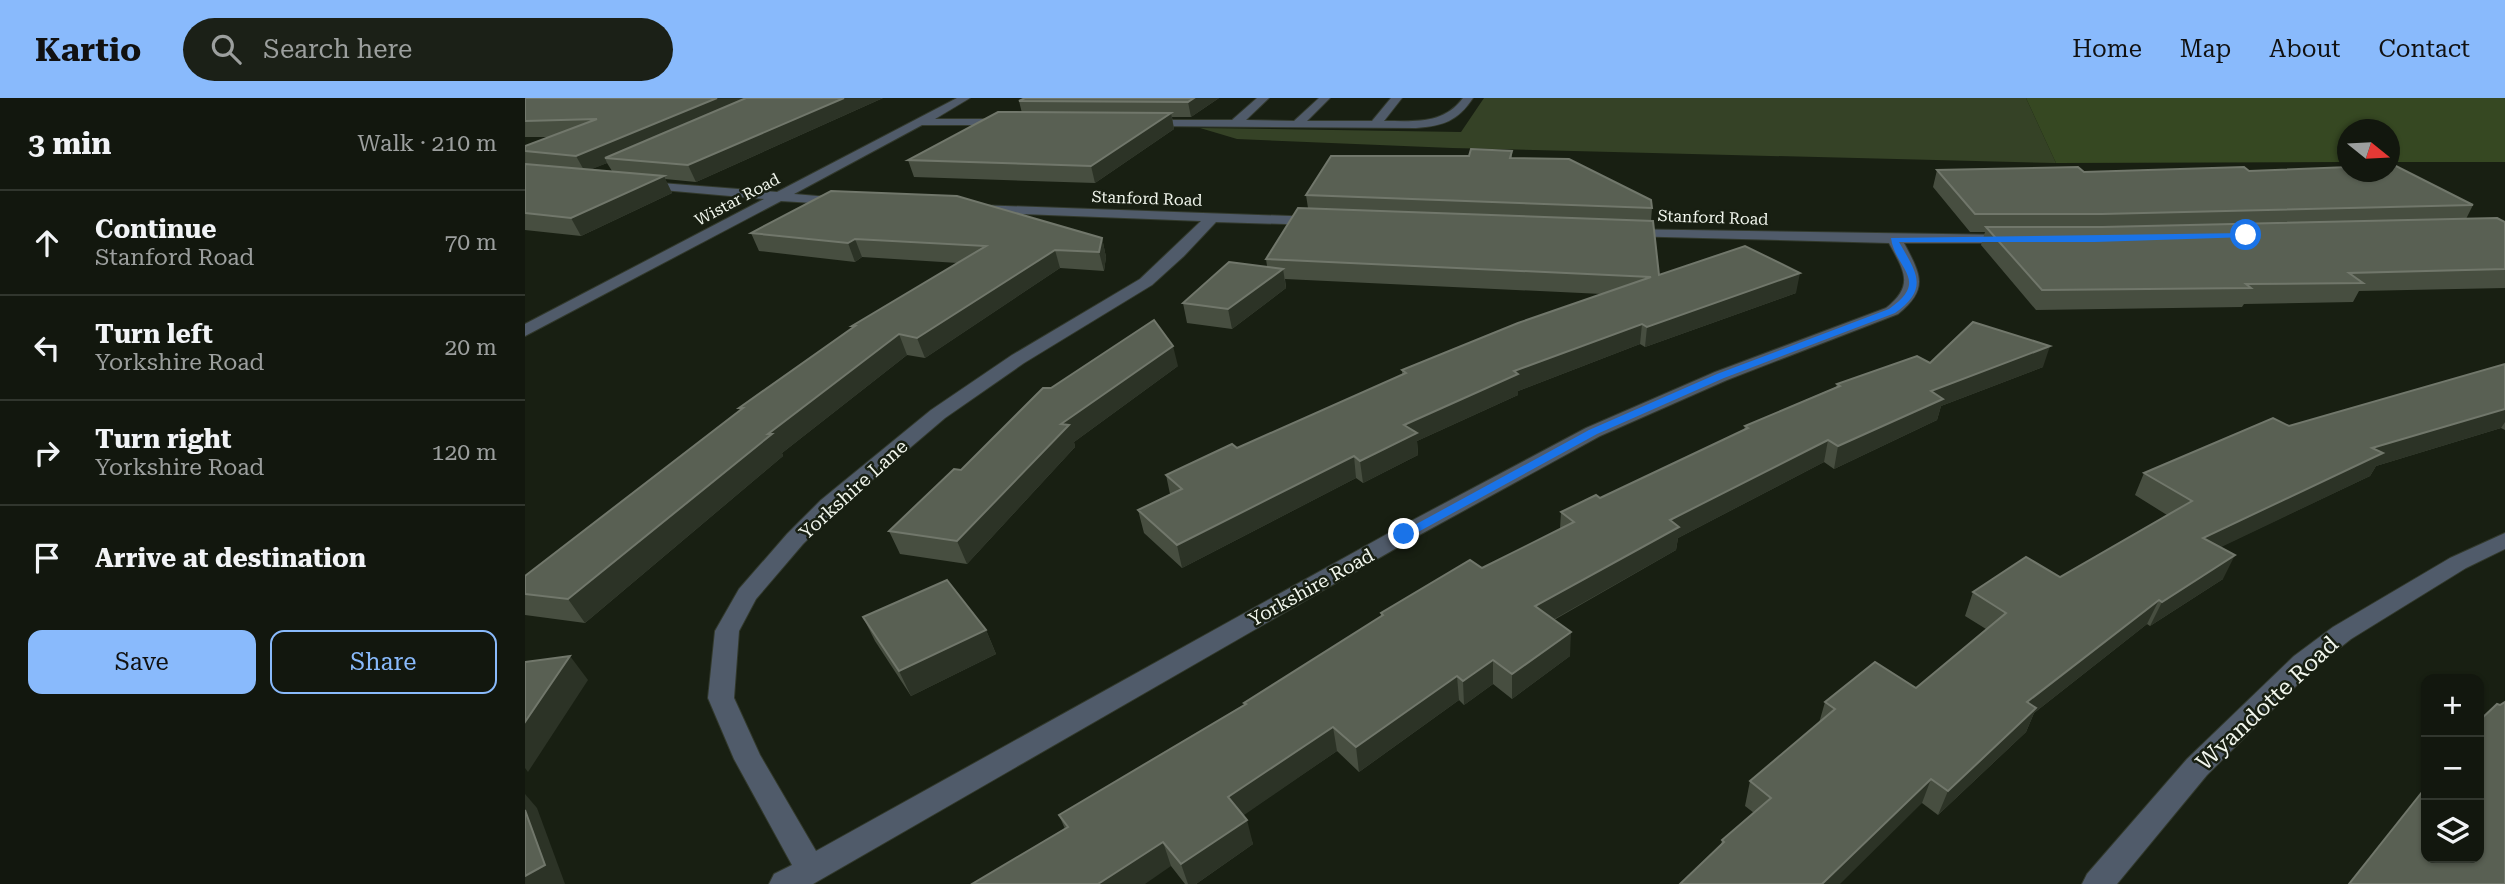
<!DOCTYPE html>
<meta charset="utf-8">
<style>
body{margin:0;font-family:"Roboto Serif",serif;background:#1b2017;color:#f1f3f6}
.controls{position:absolute;right:21px;bottom:21px;display:grid;overflow:hidden;border-radius:14px;box-shadow:0 2px 5px #0004}
.controls button{width:63px;height:63px;display:grid;place-items:center;padding:0;border:0;border-bottom:2px solid #31362e;background:#12170e;color:#f1f3f6;font:35px sans-serif}
.compass{position:absolute;left:1812px;top:21px;width:63px;height:63px;border-radius:50%;background:#12170e;box-shadow:0 2px 5px #0004;rotate:108deg}
.stop{position:absolute;width:21px;height:21px;margin:-16px;border:5px solid #1a73e8;border-radius:50%;background:#fff}
.stop.end{background:#1a73e8;border-color:#fff;box-shadow:0 2px 7px #0008}
.list{margin:0;padding:0;list-style:none}
h2{display:flex;justify-content:space-between;align-items:center;height:91px;margin:0;padding:0 28px;font-size:30px}
h2 small{font-size:23px;font-weight:400;color:#9c9f9e}
.list li{display:grid;grid-template-columns:46px 1fr auto;gap:21px;align-items:center;box-sizing:border-box;height:105px;padding:0 28px;border-top:2px solid #31362e}
.list b{display:block;font-size:26px;white-space:nowrap}
.list p{margin:0;font-size:23px;white-space:nowrap;color:#9c9f9e}
.list em{font-size:23px;font-style:normal;color:#9c9f9e}
.actions{display:flex;gap:14px;padding:21px 28px}
.actions a{flex:1;padding:16px 0;border:2px solid #89bafc;border-radius:14px;text-align:center;font-size:24px;color:#89bafc}
.actions .main{background:#89bafc;color:#111}
.icon{flex:none;width:38px;height:38px;fill:none;stroke:currentColor;stroke-width:2;stroke-linecap:round;stroke-linejoin:round}
.map{position:relative;flex:none;width:1980px;height:786px;overflow:hidden}
header{display:flex;align-items:center;gap:42px;box-sizing:border-box;height:98px;padding:0 35px;background:#89bafc;color:#111}
header strong{font-size:33px}
nav{display:flex;gap:38px;margin-inline-start:auto;font-size:24px}
.search{width:490px;height:63px;background:#1b2017;display:flex;align-items:center;gap:18px;box-sizing:border-box;padding:0 24px;border-radius:38px;color:#9c9f9e;font-size:26px}
main{display:flex}
aside{flex:1;background:#12170e}
.map>svg:first-child{display:block}
</style>
<header>
<strong>Kartio</strong>
<div class="search"><svg class="icon" aria-label="search" viewBox="0 0 24 24"><circle cx="10" cy="10" r="6"/><path d="M15 15l6 6"/></svg>Search here</div>
<nav><a>Home</a><a>Map</a><a>About</a><a>Contact</a></nav>
</header>
<main>
<aside>
<h2>3 min<small>Walk · 210 m</small></h2>
<ul class="list">
<li><svg class="icon" aria-label="ahead" viewBox="0 0 24 24"><path d="M12 20V5M6 11l6-6 6 6"/></svg><div><b>Continue</b><p>Stanford Road</p></div><em>70 m</em></li>
<li><svg class="icon" aria-label="left" viewBox="0 0 24 24"><path d="M17 20v-9H6M10 6l-5 5 5 5"/></svg><div><b>Turn left</b><p>Yorkshire Road</p></div><em>20 m</em></li>
<li><svg class="icon" aria-label="right" viewBox="0 0 24 24"><path d="M7 20v-9h11M14 6l5 5-5 5"/></svg><div><b>Turn right</b><p>Yorkshire Road</p></div><em>120 m</em></li>
<li><svg class="icon" aria-label="arrive" viewBox="0 0 24 24"><path d="M6 21V4h12l-3 4 3 4H6"/></svg><div><b>Arrive at destination</b></div></li>
</ul>
<div class="actions"><a class="main">Save</a><a>Share</a></div>
</aside>
<div class="map">
<svg width="1980" height="786" viewBox="0 0 1980 786">
<rect width="100%" height="100%" fill="#181f12"/>
<polygon fill="#354226" points="959,0 1501,0 1531,65 927,50 712,41 675,30 936,34"/>
<polygon fill="#364822" points="1501,0 1980,0 1980,64 1865,64 1864,32 1822,32 1822,64 1531,65"/>
<g fill="none" stroke-linecap="round" stroke-linejoin="round">
<g stroke="#32392c" stroke-width="2">
<g id="minor">
<polygon points="432,0 445,0 410,21 481,21 487,24 481,27 397,27 269,96 316,100 321,101 321,107 256,103 0,238 0,226 239,101 115,90 108,86 110,83 252,94"/>
<path d="M732 0H744L721 22 769 23 794 0H805L782 23H847L866 0H877L859 23C889 23 918 27 938 0H948C933 23 918 28 891 30L622 28 616 25 622 22H707Z"/>
<path d="M453 107 792 119 799 123 792 127 691 124 659 158 627 187 499 265 420 320 312 412 278 446 231 501 214 533 209 600 235 657 291 753 871 431 1061 330 1190 274 1361 210C1390 187 1379 173 1364 145L1100 138 1095 137 1093 134 1095 131 1485 137 1492 141 1485 145H1379C1396 177 1404 191 1373 216L1202 282 1075 338 887 441 288 786H244L249 776 267 767 209 661 183 600 190 533 214 491 262 436 296 402 406 312 487 257 615 181 676 123 448 114V108Z"/>
<polygon points="1980,435 1980,451 1941,470 1826,541 1787,572 1682,677 1592,786 1557,786 1562,776 1662,661 1769,558 1808,529 1925,460"/>
</g>
</g>
<use href="#minor" fill="#505b6a" fill-rule="evenodd"/>
</g>
<g fill="#474e40" fill-rule="evenodd">
<path d="M0 0H358L171 84 140 81 147 95 56 138 0 132V48L25 39H0ZM82 65 87 73 66 71Z"/>
<polygon points="694,0 666,19 647,19 649,31 570,85 389,79 383,62 497,15 494,3"/>
<polygon points="987,53 987,60 1127,110 1126,123 1134,177 1271,195 1120,249 1115,246 993,293 993,297 892,343 893,357 838,385 831,380 657,470 619,435 613,412 645,396 641,377 712,350 877,277 877,272 1077,196 760,181 761,190 707,231 662,225 658,205 742,168 741,161 783,110 781,97 944,58"/>
<polygon points="1412,72 1559,74 1724,73 1948,107 1941,121 1980,124 1980,190 1834,193 1828,204 1719,206 1717,209 1511,212 1456,147 1460,134 1445,134 1408,89"/>
<polygon points="226,135 577,140 581,159 579,173 535,170 400,260 382,257 257,355 258,358 60,525 0,517 0,478 215,312 214,310 328,230 327,228 433,165 337,159 330,164 234,153"/>
<polygon points="1405,265 1518,269 1416,308 1412,322 1309,371 1299,364 1153,440 1151,452 1029,522 1045,558 987,601 968,586 939,607 934,602 834,674 812,653 718,717 728,746 671,786 660,786 646,768 540,731 534,717 719,607 719,605 856,519 856,515 957,470 1035,431 1036,414 1075,400 1219,332 1220,328 1311,289 1312,286"/>
<polygon points="1980,266 1980,332 1976,330 1851,368 1845,378 1695,449 1698,481 1625,528 1622,526 1509,615 1501,634 1413,717 1397,705 1196,747 1197,742 1229,715 1220,708 1225,683 1294,625 1300,604 1391,590 1461,531 1440,518 1448,494 1535,479 1642,417 1610,397 1619,375 1764,328"/>
<polygon points="653,268 549,344 550,349 442,466 375,456 364,433 436,372 526,290"/>
<polygon points="338,519 461,532 471,556 386,598 350,543"/>
</g>
<g fill="#2c3326">
<polygon points="192,0 234,0 80,60 82,65 60,74 51,58"/>
<polygon points="319,0 358,0 171,84 163,67"/>
<polygon points="669,0 694,0 666,19 663,4"/>
<polygon points="646,15 649,31 570,85 566,68"/>
<polygon points="139,78 147,95 56,138 46,120"/>
<polygon points="577,140 581,159 579,173 574,154"/>
<polygon points="330,141 337,159 330,164 323,145"/>
<polygon points="530,152 535,170 400,260 392,240"/>
<polygon points="758,171 761,190 707,231 703,211"/>
<polygon points="1275,175 1271,195 1120,249 1122,229"/>
<polygon points="1117,226 1115,246 993,293 993,297 892,343 893,357 838,385 835,363 879,327 989,273"/>
<polygon points="374,236 382,257 257,355 258,358 60,525 43,501 243,336"/>
<polygon points="648,248 653,268 549,344 550,349 442,466 432,443 536,326"/>
<polygon points="1525,248 1518,269 1416,308 1412,322 1309,371 1313,348 1406,293"/>
<polygon points="1980,311 1980,324 1976,330 1851,368 1845,378 1667,463 1678,440 1847,350"/>
<polygon points="1303,342 1299,364 1153,440 1151,452 1010,532 1010,508 1145,422"/>
<polygon points="829,358 831,380 657,470 652,447"/>
<polygon points="1710,457 1698,481 1625,528 1637,504"/>
<polygon points="1634,502 1622,526 1509,615 1501,634 1413,717 1423,693 1502,604"/>
<polygon points="461,532 471,556 386,598 374,573"/>
<polygon points="1046,534 1045,558 987,601 987,576"/>
<polygon points="45,558 63,582 3,674 0,670 0,624"/>
<polygon points="968,562 968,586 939,607 938,583"/>
<polygon points="932,578 934,602 834,674 831,649"/>
<polygon points="808,629 812,653 709,724 703,699"/>
<polygon points="1406,681 1397,705 1315,786 1297,786"/>
<polygon points="0,696 12,710 40,786 0,786"/>
<polygon points="722,722 728,746 671,786 663,786 656,766"/>
<polygon points="638,744 646,768 620,786 573,786"/>
</g>
<g fill="#596053" stroke="#71776b" stroke-width="2">
<polygon points="0,0 192,0 51,58 0,53 0,48 72,21 0,23"/>
<polygon points="221,0 319,0 163,67 80,60"/>
<polygon points="500,0 669,0 663,4 494,3"/>
<polygon points="473,14 646,15 566,68 383,62"/>
<polygon points="946,51 987,53 985,60 1044,61 1126,102 1127,110 781,97 806,58 944,58"/>
<polygon points="0,66 139,78 46,120 0,115"/>
<polygon points="1865,68 1871,68 1948,107 1577,116 1450,116 1412,72 1553,69 1559,74 1719,69 1724,73 1823,69 1823,74 1865,74"/>
<polygon points="306,93 432,98 577,140 574,154 530,152 392,240 374,236 243,336 247,336 43,501 0,496 0,478 218,310 214,310 330,228 327,228 461,148 330,141 323,145 226,135"/>
<polygon points="773,110 1128,123 1134,177 1220,148 1275,175 1122,229 1117,226 989,273 993,276 879,327 892,335 835,363 829,358 652,447 613,412 657,391 641,377 707,346 712,350 881,275 877,272 993,225 1126,179 741,161"/>
<polygon points="1972,120 1980,124 1980,171 1824,175 1838,185 1721,186 1726,190 1517,192 1461,129 1577,129"/>
<polygon points="704,164 758,171 703,211 658,205"/>
<polygon points="629,222 648,248 536,326 544,327 432,443 364,433 429,371 436,372 518,290 526,290"/>
<polygon points="1448,224 1525,248 1406,293 1418,301 1313,348 1303,342 1145,422 1154,429 1010,508 1046,534 987,576 968,562 938,583 932,578 831,649 808,629 703,699 722,722 656,766 638,744 573,786 447,786 543,729 534,717 721,606 719,605 858,517 856,515 945,462 957,470 1049,424 1036,414 1071,397 1075,400 1223,330 1220,328 1315,288 1312,286 1392,258 1405,265"/>
<polygon points="1980,266 1980,311 1847,350 1858,355 1678,440 1710,457 1637,504 1634,502 1502,604 1511,610 1423,693 1406,681 1297,786 1155,786 1199,744 1197,742 1246,700 1225,683 1310,611 1300,604 1350,564 1391,590 1481,515 1448,494 1501,459 1535,479 1667,403 1619,375 1748,320 1764,328"/>
<polygon points="422,482 461,532 374,573 338,519"/>
<polygon points="45,558 0,624 0,564"/>
<polygon points="1980,604 1980,786 1824,786 1901,689 1901,760 1954,760 1954,623 1972,606 1975,607"/>
<polygon points="0,712 20,767 0,778"/>
</g>
<path fill="#1a73e8" d="M1721 135 1724 139 1570 144H1374C1391 174 1405 190 1370 215L1199 280 1072 336 884 439 879 440 873 436 1064 332 1192 276 1364 211C1406 182 1370 171 1366 140Z"/>
<g text-anchor="middle" stroke-width="5" stroke-linejoin="round" paint-order="stroke">
<g font-size="16" fill="#f1f6ed" stroke="#181f12">
<text transform="translate(622 100) rotate(2)" y="6">Stanford Road</text>
<text transform="translate(212 101) rotate(-28)" y="6">Wistar Road</text>
<text transform="translate(1188 119) rotate(2)" y="6">Stanford Road</text>
</g>
<g font-size="19" fill="#f1f6ed" stroke="#181f12">
<text transform="translate(328 391) rotate(-42)" y="7">Yorkshire Lane</text>
<text transform="translate(786 489) rotate(-29)" y="7">Yorkshire Road</text>
</g>
<g font-size="23" fill="#f1f6ed" stroke="#181f12">
<text transform="translate(1742 605) rotate(-43)" y="8">Wyandotte Road</text>
</g>
</g>
</svg>
<div class="controls">
<button>+</button>
<button>−</button>
<button><svg class="icon" aria-label="layers" viewBox="0 0 24 24"><path d="M12 4l9 5-9 5-9-5zM3 14l9 5 9-5"/></svg></button>
</div>
<svg class="compass" viewBox="-18 -18 36 36"><path d="M0-13l5 13h-10z" fill="#e53935"/><path d="M0 13l5-13h-10z" fill="#9c9f9e"/></svg>
<div class="stop" style="left:1721px;top:137px"></div>
<div class="stop end" style="left:879px;top:436px"></div>
</div>
</main>
